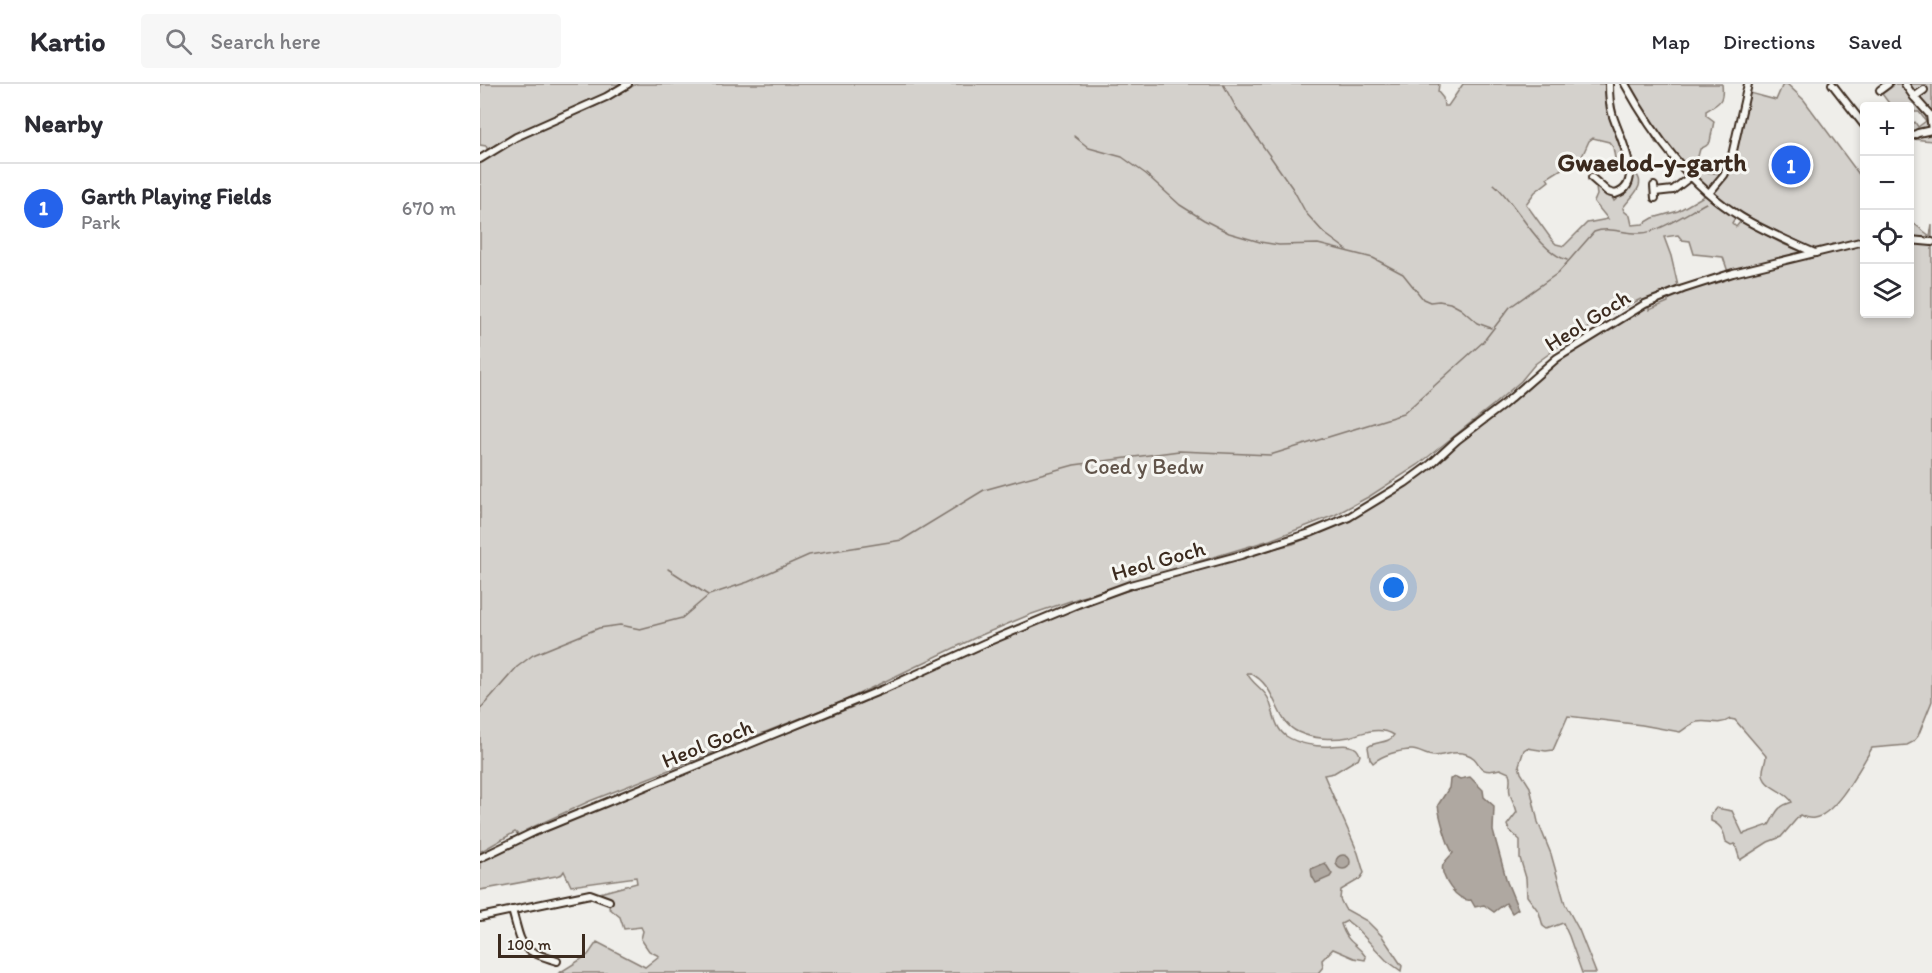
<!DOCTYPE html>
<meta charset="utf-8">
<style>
body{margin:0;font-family:Itim,sans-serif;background:#f7f7f7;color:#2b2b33}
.controls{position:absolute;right:18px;top:18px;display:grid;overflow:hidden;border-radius:6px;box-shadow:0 3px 9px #0003}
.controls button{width:54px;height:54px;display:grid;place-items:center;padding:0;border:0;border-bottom:2px solid #e1e1e2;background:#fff;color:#2b2b33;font:30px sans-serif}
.scale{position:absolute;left:18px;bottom:15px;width:87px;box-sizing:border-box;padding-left:6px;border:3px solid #3b2a1e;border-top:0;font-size:16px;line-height:21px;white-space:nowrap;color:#3b2a1e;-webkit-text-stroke:4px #f6f6f2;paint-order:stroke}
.you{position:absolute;left:914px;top:504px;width:21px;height:21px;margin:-15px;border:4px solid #fff;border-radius:50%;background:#1a73e8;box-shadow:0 0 0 9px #1a73e833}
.badge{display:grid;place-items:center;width:39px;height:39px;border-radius:50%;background:#2563eb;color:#fff;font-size:20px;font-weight:700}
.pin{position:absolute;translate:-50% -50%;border:3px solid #fff;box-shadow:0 2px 6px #0006}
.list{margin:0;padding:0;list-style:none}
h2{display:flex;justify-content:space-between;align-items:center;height:78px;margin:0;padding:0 24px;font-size:26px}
h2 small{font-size:20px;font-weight:400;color:#7c7c81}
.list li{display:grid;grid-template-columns:39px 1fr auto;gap:18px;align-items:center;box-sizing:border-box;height:90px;padding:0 24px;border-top:2px solid #e1e1e2}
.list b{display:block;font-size:22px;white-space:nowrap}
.list p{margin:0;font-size:20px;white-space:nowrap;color:#7c7c81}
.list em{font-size:20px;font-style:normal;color:#7c7c81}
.icon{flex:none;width:33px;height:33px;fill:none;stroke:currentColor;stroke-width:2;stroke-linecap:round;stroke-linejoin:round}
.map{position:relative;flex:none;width:1452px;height:889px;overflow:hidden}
header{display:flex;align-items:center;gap:36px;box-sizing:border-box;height:84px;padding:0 30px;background:#fff;border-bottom:2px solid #e1e1e2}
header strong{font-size:28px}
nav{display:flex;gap:33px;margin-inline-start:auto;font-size:21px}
.search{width:420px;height:54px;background:#f7f7f7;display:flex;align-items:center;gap:15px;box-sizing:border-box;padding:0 21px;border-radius:6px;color:#7c7c81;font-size:22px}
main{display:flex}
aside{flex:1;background:#fff}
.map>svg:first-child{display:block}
</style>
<header>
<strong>Kartio</strong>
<div class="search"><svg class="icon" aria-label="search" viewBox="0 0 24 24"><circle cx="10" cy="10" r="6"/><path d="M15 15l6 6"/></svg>Search here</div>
<nav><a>Map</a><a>Directions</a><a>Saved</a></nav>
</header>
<main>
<aside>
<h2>Nearby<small></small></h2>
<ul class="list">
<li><span class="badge">1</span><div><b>Garth Playing Fields</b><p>Park</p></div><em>670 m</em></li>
</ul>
</aside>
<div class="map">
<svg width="1452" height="889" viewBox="0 0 1452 889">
<rect width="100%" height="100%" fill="#efeeea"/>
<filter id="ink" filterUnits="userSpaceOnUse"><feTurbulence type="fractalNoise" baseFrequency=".0167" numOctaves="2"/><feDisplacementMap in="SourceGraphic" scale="12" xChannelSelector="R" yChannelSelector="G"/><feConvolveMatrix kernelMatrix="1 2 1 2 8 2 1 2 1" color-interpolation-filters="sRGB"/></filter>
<g filter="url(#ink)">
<g fill="#d4d1cc" stroke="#887e75" stroke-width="1.5">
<path d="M0 0H147L114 23 156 0H959L958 8 963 14 964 22H968L983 0H1131L1137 35 1151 91H1144L1137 86 1133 63 1129 58 1113 54 1109 57 1099 79H1096L1094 84H1083L1067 94 1069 97 1055 108 1046 120 1072 156 1076 160 1084 162 1107 139 1128 135 1114 118 1117 111 1116 104 1118 103 1132 113 1134 117 1150 103 1154 88C1169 101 1150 113 1143 124L1144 127 1150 132 1152 141 1163 140 1173 134 1198 127 1229 109 1211 87 1184 62 1178 61 1175 58 1167 37 1145 0H1242C1244 17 1240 19 1226 27V31L1234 37 1230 58 1226 62 1220 65 1214 87 1244 90 1266 8 1296 16 1303 0H1307L1324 16 1384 97V154L1336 166 1274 136 1248 120 1247 128 1255 134 1252 139 1256 143 1261 137 1303 160 1325 169 1248 188 1243 173 1214 170 1210 157 1202 156 1198 151 1184 153 1191 172 1198 202 1163 217 1161 215 1132 229 1081 261 1055 280 1041 297 1013 321 938 381 890 412 855 431 790 456 608 511 549 531 499 552 362 618 110 717 46 746 49 751 42 754 35 748 0 768V75L9 69 6 62 0 61Z"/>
<polygon points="1412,0 1452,0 1452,57 1433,55 1430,49 1430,42 1435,38 1438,43 1446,37 1439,28 1430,28 1430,22 1411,22 1402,10 1413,2"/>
<polygon points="1433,139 1450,152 1452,140 1452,156 1451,154 1430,152 1430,142"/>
<path d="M1384 159V230H1430V159L1452 161V617L1438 652 1433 658 1427 661 1392 664C1381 682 1356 731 1334 734 1329 735 1324 733 1320 731L1301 753 1288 758 1260 776 1255 760 1251 761 1246 758C1244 747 1241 741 1231 737V730L1236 724 1252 727 1263 750 1289 741C1297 728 1296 723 1312 718 1306 706 1281 704 1283 687 1283 682 1286 678 1286 672L1255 636 1250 635C1238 643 1229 635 1217 638 1211 639 1205 645 1200 648L1162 641 1088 632 1073 666 1066 667 1047 664 1044 666 1039 681 1041 689 1050 703 1058 738 1071 770 1085 820 1099 846 1116 889H1102L1089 852 1083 839 1067 845 1063 842 1059 828 1047 812 1046 794 1040 774V756L1029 746 1027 741 1037 728C1035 719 1031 716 1030 709 1028 702 1032 696 1029 689L1020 685C993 692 1004 675 986 670 974 666 965 672 954 672 946 672 939 666 932 666 919 666 902 671 893 679L890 675 888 663C895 657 909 660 914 651 900 642 882 649 869 653 853 656 833 655 818 648 793 636 799 603 770 589H767C771 599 783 604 788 614 794 626 794 644 806 652 818 660 837 663 851 662 858 662 864 660 870 662 876 663 878 666 880 671L879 674 854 689 844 691 878 769 884 789 880 795 861 806 860 815 865 825 887 837 902 852 922 882 921 887 906 876 876 844 867 837 861 840C868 861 876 858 886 873L885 876 874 874 853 865 842 876 843 883 838 889H79L108 871 117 858 165 883 179 872 169 867 161 855 163 847 161 843 144 845 140 833 129 824 130 819 120 809 157 799 156 793 91 802 84 787 82 790 76 792 0 806V775L61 747 375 622 476 573 597 522 758 473 813 460 847 446 906 413 1074 278 1169 220V226L1188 218V212L1245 193Z"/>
</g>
<g fill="#afa8a1" stroke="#81766d" stroke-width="1.5">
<path d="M976 693 980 695 990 693 1003 706 1004 713 1014 722 1013 747 1027 798 1038 825 1032 829 1026 819 1014 828 1004 821 995 823 991 816C977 819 959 791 963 781 965 777 970 772 973 769 967 761 959 731 958 721L969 704 970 695Z"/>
<circle cx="863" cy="778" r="7"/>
<polygon points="845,779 852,790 850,793 836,799 832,792 831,785"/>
</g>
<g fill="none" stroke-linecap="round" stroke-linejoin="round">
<g stroke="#81766d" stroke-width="1.5">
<polyline points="743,0 757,25 813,105 826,129 844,149 867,166"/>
<polyline points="594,52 609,64 642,73 666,90 700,121 724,136 749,149 780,158 799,161 838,160 893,174 923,190 943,215 950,218 959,217 970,219 981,225 997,239 1011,244"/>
<path d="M1014 100C1038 121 1057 167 1087 176"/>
<polyline points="188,485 228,511"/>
<path d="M0 625 37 583 53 571 119 544 140 541 160 545 202 534 229 511 268 498 329 471 422 456 504 406 594 381 699 367 790 371 923 330 1003 258 1030 223 1078 189 1114 148C1129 142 1145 150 1161 149 1178 149 1210 127 1226 119"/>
</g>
<g stroke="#3b2a1e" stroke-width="10">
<g id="minor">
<path d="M1145 0C1174 52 1209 101 1261 133 1284 147 1310 158 1335 169"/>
<polyline points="1352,0 1384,41"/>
<polyline points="1425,0 1434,13 1450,31 1452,46"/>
<polyline points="1400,6 1408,0"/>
<polyline points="1434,13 1444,6"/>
<polyline points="1430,53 1438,49 1452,46"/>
<polyline points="0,75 36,53 126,13 148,0"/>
<path d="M1112 94 1128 108 1135 110C1168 101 1137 49 1132 29 1129 19 1129 10 1129 0"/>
<polyline points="1174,102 1175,114"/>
<polyline points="1175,108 1193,106 1210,93"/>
<polyline points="1229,109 1244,91 1250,80 1268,0"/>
<polyline points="1430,156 1452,158"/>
<polyline points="0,774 54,748 404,605 505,559 598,520 650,501 761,471 830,449 869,433 925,399 951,380 977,356 1023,321 1077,274 1165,220 1203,205 1253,189 1384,157"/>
<path d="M32 826C43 864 38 865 77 877"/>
<polyline points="0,833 110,810 129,817"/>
</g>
</g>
<use href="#minor" stroke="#f6f6f2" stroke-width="6"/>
</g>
</g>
<g text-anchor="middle" stroke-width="6" stroke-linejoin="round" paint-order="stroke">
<g font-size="22" fill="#3b2a1e" stroke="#f6f6f2">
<text transform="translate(1107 236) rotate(-32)" y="8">Heol Goch</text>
<text transform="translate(678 476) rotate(-16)" y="8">Heol Goch</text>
<text transform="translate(227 659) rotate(-22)" y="8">Heol Goch</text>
</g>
<g font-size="22" fill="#61544a" stroke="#f6f6f2">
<text x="664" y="390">Coed y Bedw</text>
</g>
<g font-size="26" font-weight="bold" fill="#3b2a1e" stroke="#f6f6f2">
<text x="1172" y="87">Gwaelod-y-garth</text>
</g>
</g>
</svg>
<div class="controls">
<button>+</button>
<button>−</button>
<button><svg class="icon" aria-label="locate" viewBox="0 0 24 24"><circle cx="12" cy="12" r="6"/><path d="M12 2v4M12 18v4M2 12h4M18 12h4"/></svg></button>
<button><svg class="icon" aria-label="layers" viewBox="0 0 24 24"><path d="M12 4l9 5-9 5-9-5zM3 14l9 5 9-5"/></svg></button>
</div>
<div class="scale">100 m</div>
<div class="you"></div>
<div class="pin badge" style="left:1311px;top:81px">1</div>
</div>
</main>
